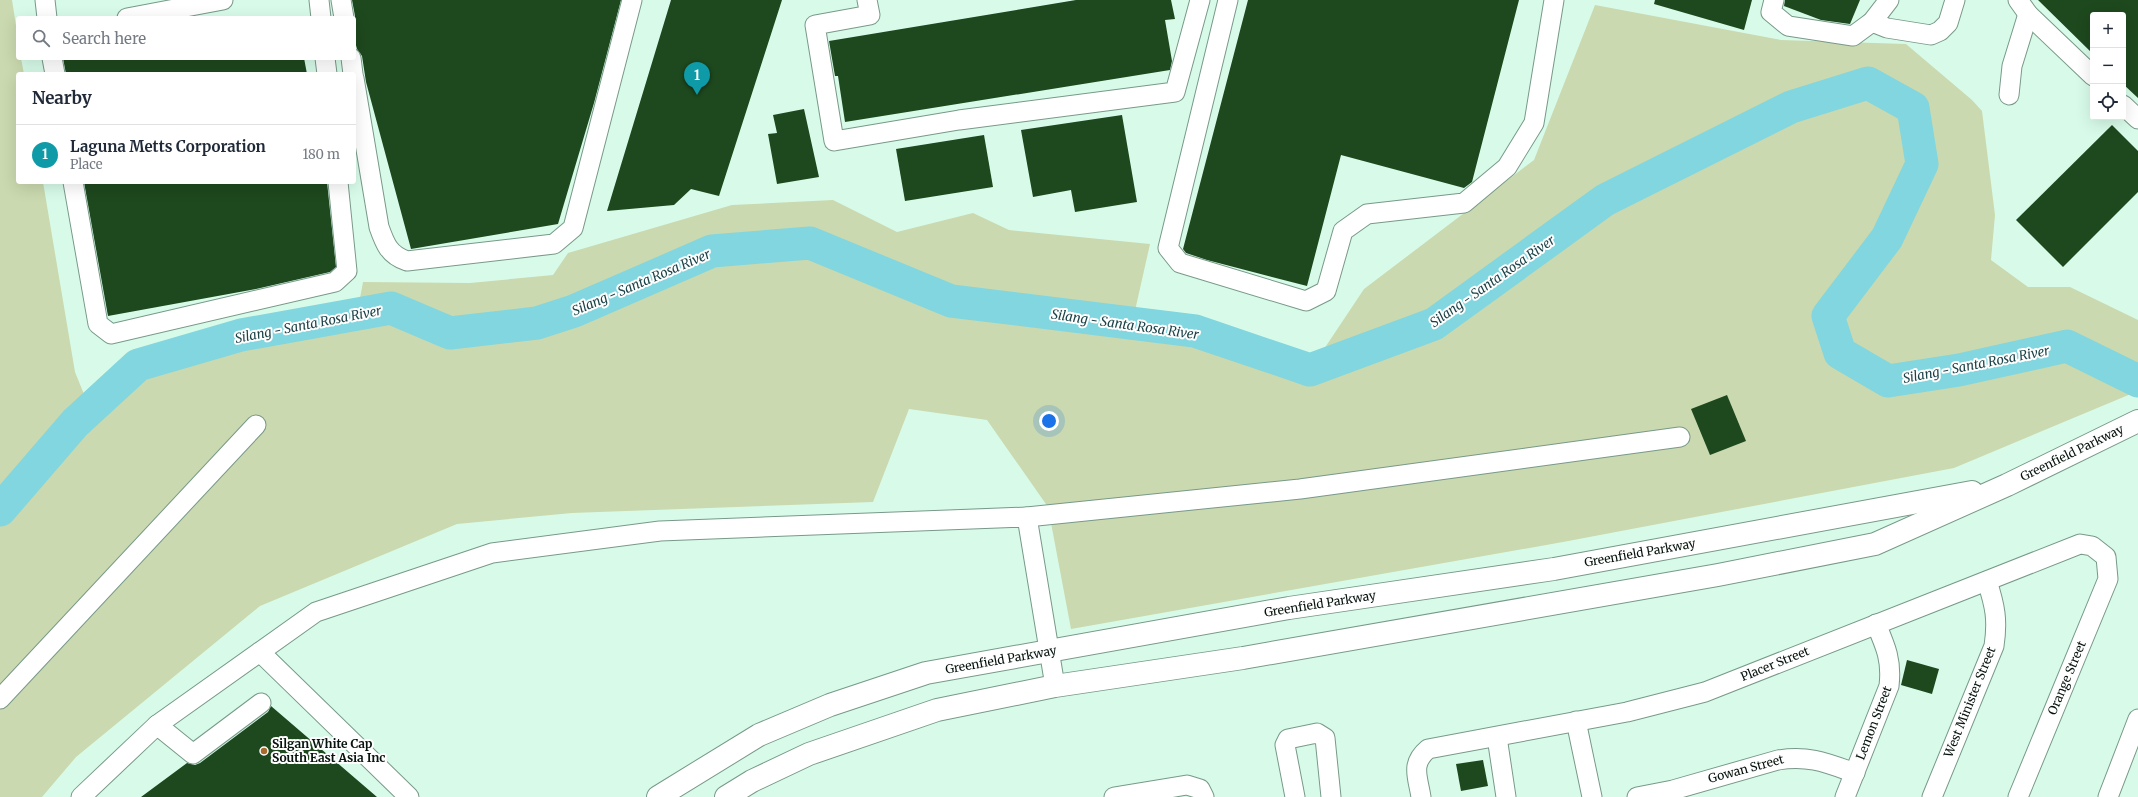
<!DOCTYPE html>
<meta charset="utf-8">
<style>
body{margin:0;font-family:Merriweather,serif;background:#f2f2f3;color:#1f2937}
.controls{position:absolute;right:12px;top:12px;display:grid;overflow:hidden;border-radius:4px;box-shadow:0 4px 16px #0002}
.controls button{width:36px;height:36px;display:grid;place-items:center;padding:0;border:0;border-bottom:1px solid #e0e1e3;background:#fff;color:#1f2937;font:20px sans-serif}
.you{position:absolute;left:1049px;top:421px;width:14px;height:14px;margin:-10px;border:3px solid #fff;border-radius:50%;background:#1a73e8;box-shadow:0 0 0 6px #1a73e833}
.badge{display:grid;place-items:center;width:26px;height:26px;border-radius:50%;background:#a76a2e;color:#fff;font-size:13px;font-weight:700}
.pin{position:absolute;translate:-50% -33px;filter:drop-shadow(0 1px 2px #0008)}
.pin::after{content:'';position:absolute;top:21px;width:14px;height:12px;background:inherit;clip-path:polygon(0 0,100% 0,50% 100%)}
.list{margin:0;padding:0;list-style:none}
h2{display:flex;justify-content:space-between;align-items:center;height:52px;margin:0;padding:0 16px;font-size:17px}
h2 small{font-size:13px;font-weight:400;color:#747a83}
.list li{display:grid;grid-template-columns:26px 1fr auto;gap:12px;align-items:center;box-sizing:border-box;height:60px;padding:0 16px;border-top:1px solid #e0e1e3}
.list b{display:block;font-size:15px;white-space:nowrap}
.list p{margin:0;font-size:13px;white-space:nowrap;color:#747a83}
.list em{font-size:13px;font-style:normal;color:#747a83}
.icon{flex:none;width:22px;height:22px;fill:none;stroke:currentColor;stroke-width:2;stroke-linecap:round;stroke-linejoin:round}
.map{position:relative;flex:none;width:2138px;height:797px;overflow:hidden}
.search{position:absolute;background:#fff;box-shadow:0 4px 16px #0002;left:16px;top:16px;width:340px;height:44px;display:flex;align-items:center;gap:10px;box-sizing:border-box;padding:0 14px;border-radius:4px;color:#747a83;font-size:15px}
.panel{position:absolute;background:#fff;box-shadow:0 4px 16px #0002;left:16px;top:72px;width:340px;height:112px;border-radius:4px}
.map>svg:first-child{display:block}
</style>
<div class="map">
<svg width="2138" height="797" viewBox="0 0 2138 797">
<rect width="100%" height="100%" fill="#d8fbe9"/>
<polygon fill="#cad9af" points="0,0 12,0 18,38 18,58 21,58 24,74 18,74 18,182 43,182 75,372 90,409 138,365 241,335 357,314 363,282 470,283 553,275 568,253 732,205 833,200 897,232 973,213 1009,230 1150,244 1132,324 1195,331 1310,370 1364,289 1534,160 1595,5 1781,40 1906,44 1972,100 1982,111 1995,215 1991,260 2028,287 2070,287 2138,320 2138,391 1954,468 1563,542 1071,629 1048,507 987,420 909,409 873,502 572,513 457,524 260,606 76,757 42,797 0,797"/>
<g fill="none" stroke-linecap="round" stroke-linejoin="round">
<polyline stroke="#81d6df" stroke-width="33" points="0,510 75,423 138,365 241,335 391,308 450,333 537,323 574,311 712,251 810,243 951,301 1195,331 1310,370 1434,324 1605,200 1791,107 1868,83 1913,108 1922,164 1887,238 1828,316 1840,353 1888,381 1959,370 2067,346 2138,381"/>
</g>
<g fill="#1e481e">
<polygon points="352,0 621,0 594,103 558,224 411,249 366,82 362,56 357,49 354,38 355,16"/>
<polygon points="671,0 782,0 719,196 691,189 674,205 607,211"/>
<polygon points="1076,0 1171,0 1175,19 1165,20 1172,61 1170,70 845,122 838,76 835,76 829,41"/>
<polygon points="1248,0 1519,0 1472,182 1464,188 1341,155 1307,286 1207,260 1186,253 1183,249"/>
<polygon points="1655,0 1752,0 1744,30 1654,4"/>
<polygon points="1785,0 1860,0 1850,24 1821,20 1784,6"/>
<polygon points="2038,0 2138,0 2138,98 2123,84 2123,15 2093,15 2093,54"/>
<polygon points="63,58 304,58 307,74 66,74"/>
<polygon points="804,109 819,177 777,184 768,134 777,133 773,115"/>
<polygon points="1122,115 1137,202 1075,212 1071,190 1033,197 1021,130"/>
<polygon points="2112,125 2138,151 2138,192 2063,267 2016,220"/>
<polygon points="984,135 993,187 905,201 896,149"/>
<polygon points="84,182 327,182 336,267 330,272 256,289 108,316"/>
<polygon points="1727,395 1746,441 1710,455 1691,409"/>
<polygon points="1907,660 1939,669 1932,694 1901,685"/>
<polygon points="271,706 377,797 141,797 187,763 195,765 200,763 268,712"/>
<polygon points="1483,760 1488,786 1461,791 1456,764"/>
</g>
<g fill="none" stroke-linecap="round" stroke-linejoin="round">
<g stroke="#789989" stroke-width="21">
<g id="minor">
<polyline points="45,0 47,18"/>
<polyline points="319,0 321,18"/>
<polyline points="341,0 344,18"/>
<polyline points="867,0 870,15 815,25 834,141 959,120 1175,92 1200,0"/>
<polyline points="1228,0 1168,248 1180,263 1306,301 1326,291 1343,231 1367,214 1464,203 1507,167 1534,123 1554,0"/>
<polyline points="1774,0 1771,12 1788,26 1853,36 1872,22 1889,0"/>
<polyline points="2018,0 2028,14 2093,76"/>
<polyline points="127,18 223,0"/>
<polyline points="1872,22 1887,28 1931,35 1940,31 1948,23 1955,0"/>
<polyline points="52,58 55,74"/>
<polyline points="325,58 327,74"/>
<polyline points="351,58 353,74"/>
<path d="M354 78 379 227C385 244 389 255 407 261L554 244 573 228 632 0"/>
<polyline points="2009,95 2012,66 2028,14"/>
<polyline points="2123,105 2138,119"/>
<polyline points="73,182 98,324 111,334 335,282 347,271 338,182"/>
<polyline points="1027,517 1300,489 1680,437"/>
<polyline points="260,652 409,797"/>
<polyline points="0,699 256,425"/>
<polyline points="1576,721 1592,797"/>
<polyline points="157,725 193,754 261,703"/>
<polyline points="1497,737 1506,797"/>
<polyline points="81,797 157,725 316,612 492,553 660,531 1027,517 1055,686"/>
<polyline points="1114,797 1187,785 1200,789 1204,797"/>
<polyline points="1295,797 1285,745 1288,739 1317,733 1325,738 1331,797"/>
<path d="M1421 797C1418 777 1410 764 1428 749L1627 712 1705 692 2080 544 2092 546 2106 557 2108 579 2018 797"/>
<path d="M1637 797 1673 790 1778 760C1809 755 1827 763 1855 773"/>
<path d="M1845 797 1889 686C1892 661 1886 647 1876 624"/>
<path d="M1932 797 1994 646C1998 620 1995 606 1987 581"/>
<polyline points="2108,797 2138,719"/>
</g>
</g>
<g stroke="#789989" stroke-width="24">
<g id="major">
<polyline points="658,797 759,735 830,705 926,673 1289,608 1554,569 1972,492"/>
<polyline points="726,797 752,781 809,754 937,710 1055,686 1243,658 1718,575 1875,544 2007,485 2138,421"/>
</g>
</g>
<use href="#minor" stroke="#fff" stroke-width="19"/>
<use href="#major" stroke="#fff" stroke-width="22"/>
</g>
<circle fill="#a76a2e" stroke="#fefefe" stroke-width="1.5" cx="264" cy="751" r="4"/>
<g text-anchor="middle" stroke-width="4" stroke-linejoin="round" paint-order="stroke">
<g font-size="12" fill="#06120c" stroke="#fefefe">
<text transform="translate(2072 453) rotate(-26)" y="4">Greenfield Parkway</text>
<text transform="translate(1640 553) rotate(-10)" y="4">Greenfield Parkway</text>
<text transform="translate(1320 604) rotate(-9)" y="4">Greenfield Parkway</text>
<text transform="translate(1001 660) rotate(-10)" y="4">Greenfield Parkway</text>
<text transform="translate(1775 664) rotate(-22)" y="4">Placer Street</text>
<text transform="translate(2067 678) rotate(-67)" y="4">Orange Street</text>
<text transform="translate(1970 702) rotate(-68)" y="4">West Minister Street</text>
<text transform="translate(1874 723) rotate(-69)" y="4">Lemon Street</text>
<text transform="translate(1746 769) rotate(-15)" y="4">Gowan Street</text>
</g>
<g font-size="12" font-weight="bold" fill="#06120c" stroke="#fefefe" text-anchor="start">
<text x="272" y="748">Silgan White Cap<tspan x="272" dy="14">South East Asia Inc</tspan></text>
</g>
<g font-size="13" font-style="italic" fill="#1a4247" stroke="#fefefe">
<text transform="translate(1492 281) rotate(-35)" y="5">Silang - Santa Rosa River</text>
<text transform="translate(641 282) rotate(-23)" y="5">Silang - Santa Rosa River</text>
<text transform="translate(308 324) rotate(-11)" y="5">Silang - Santa Rosa River</text>
<text transform="translate(1125 324) rotate(8)" y="5">Silang - Santa Rosa River</text>
<text transform="translate(1976 364) rotate(-11)" y="5">Silang - Santa Rosa River</text>
</g>
</g>
</svg>
<div class="controls">
<button>+</button>
<button>−</button>
<button><svg class="icon" aria-label="locate" viewBox="0 0 24 24"><circle cx="12" cy="12" r="6"/><path d="M12 2v4M12 18v4M2 12h4M18 12h4"/></svg></button>
</div>
<div class="you"></div>
<div class="pin badge" style="left:697px;top:95px;background:#0f9aa8">1</div>
<div class="search"><svg class="icon" aria-label="search" viewBox="0 0 24 24"><circle cx="10" cy="10" r="6"/><path d="M15 15l6 6"/></svg>Search here</div>
<section class="panel">
<h2>Nearby<small></small></h2>
<ul class="list">
<li><span class="badge" style="background:#0f9aa8">1</span><div><b>Laguna Metts Corporation</b><p>Place</p></div><em>180 m</em></li>
</ul>
</section>
</div>
